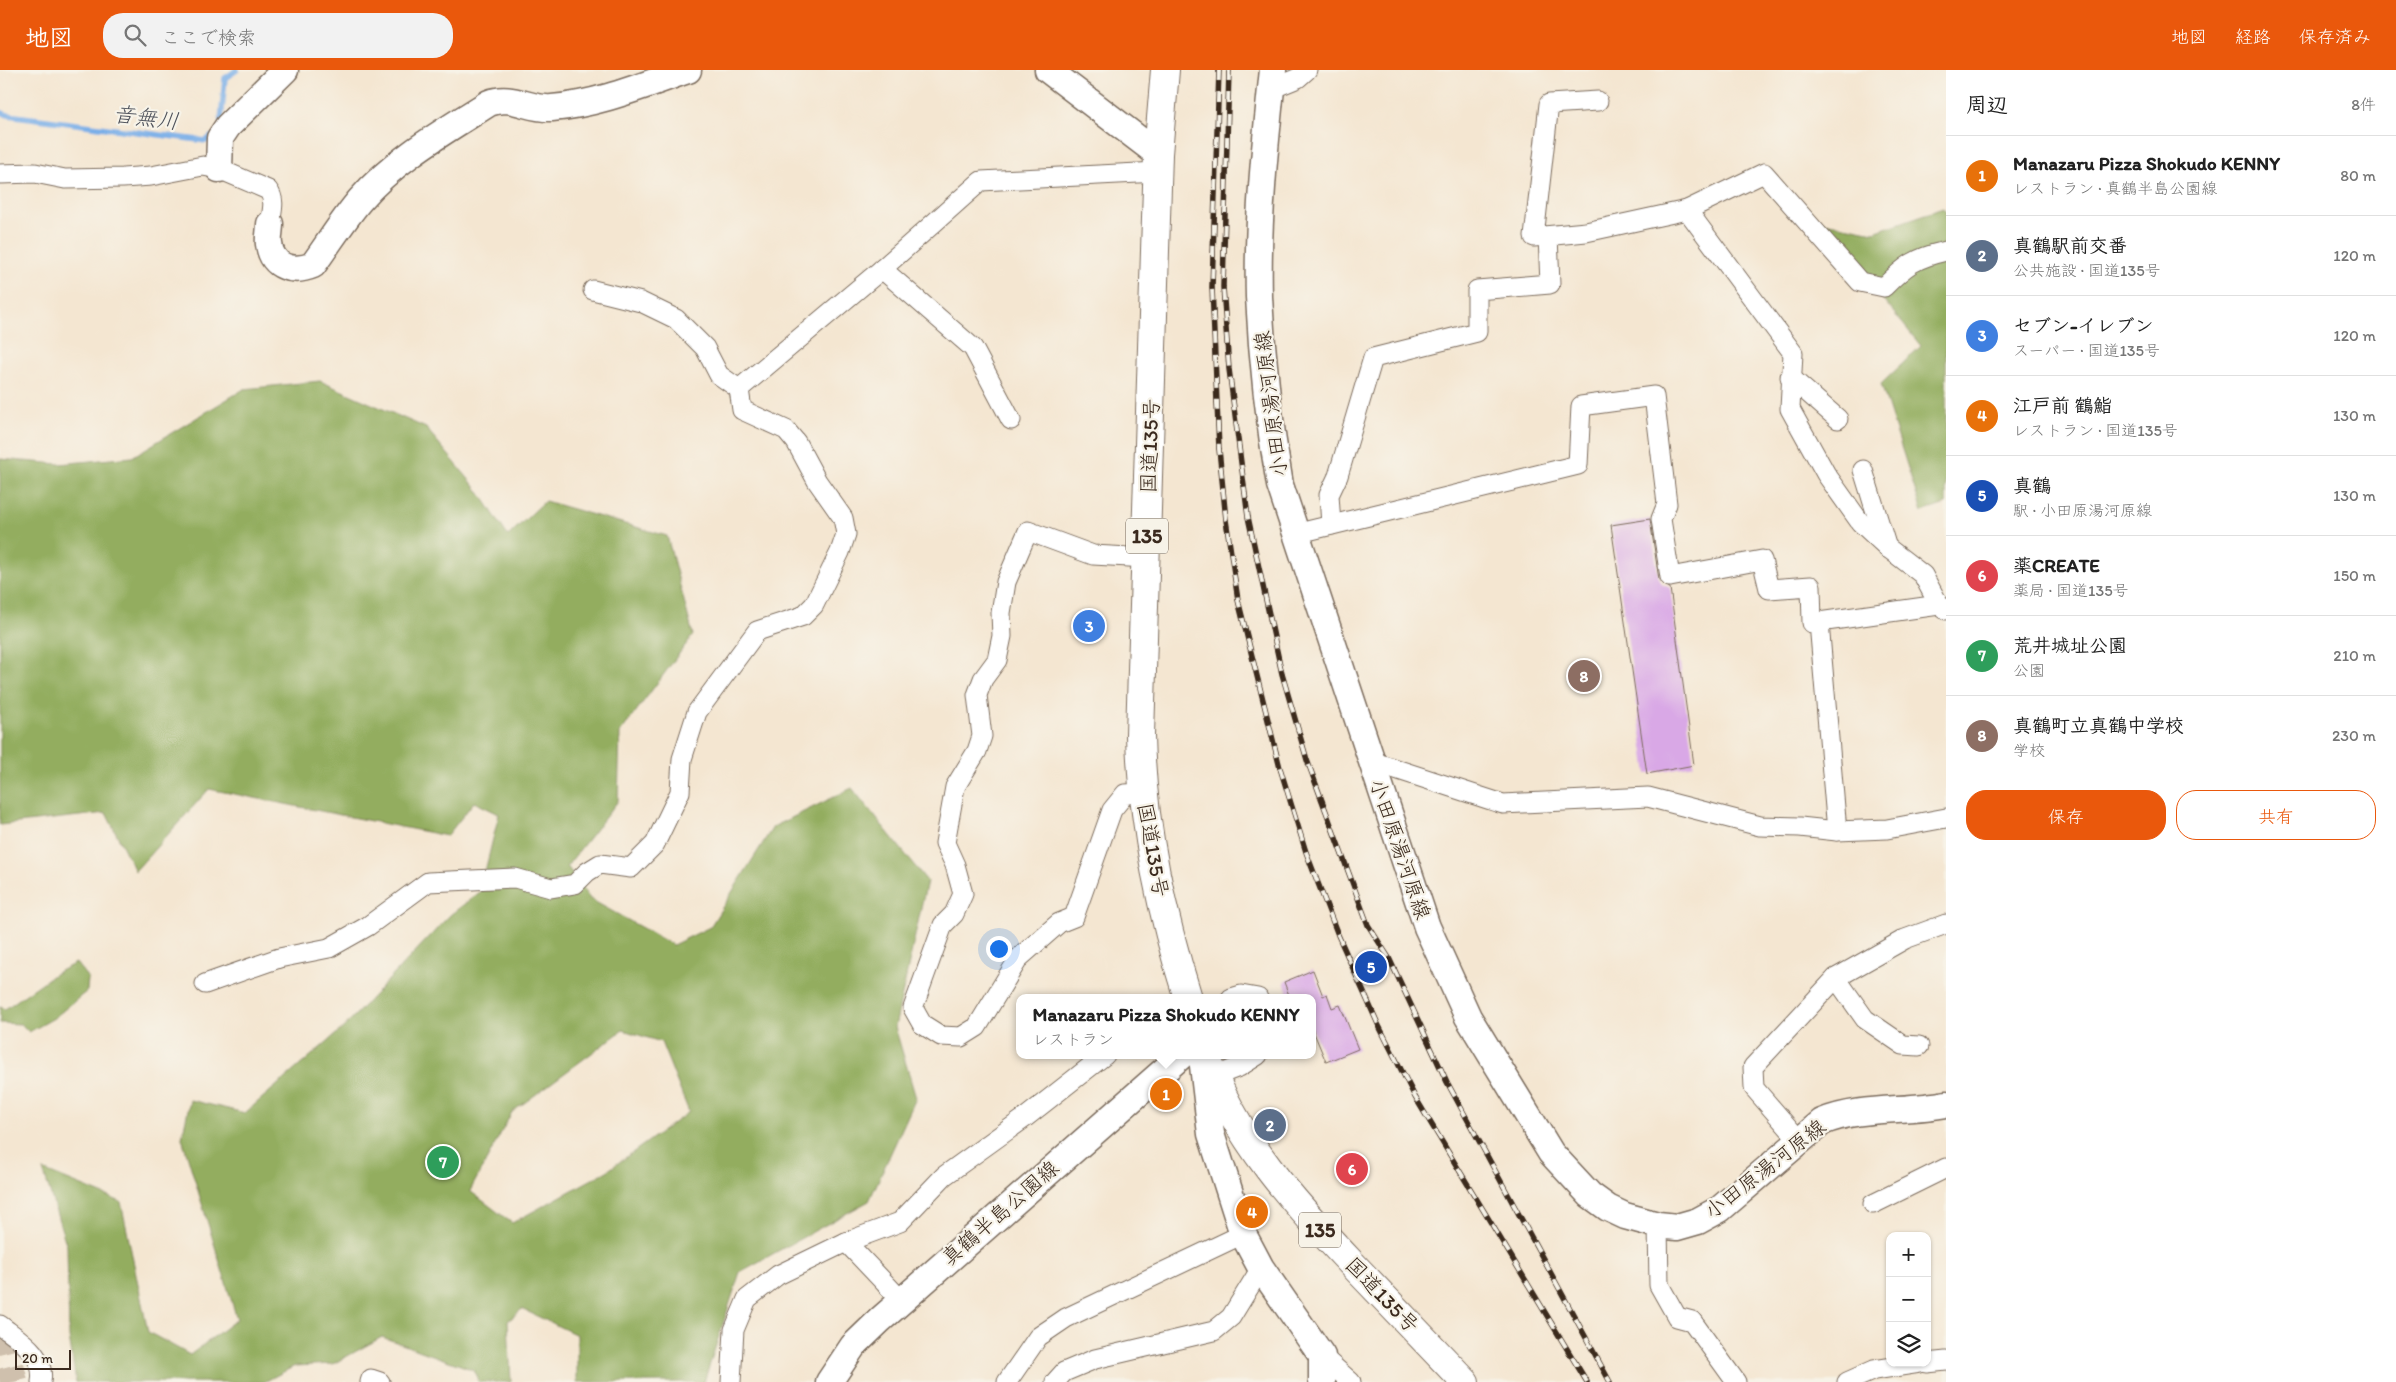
<!DOCTYPE html>
<html lang="ja">
<meta charset="utf-8">
<style>
body{margin:0;font-family:Itim,"Klee One",sans-serif;background:#f2f2f2;color:#222}
.controls{position:absolute;right:15px;bottom:15px;display:grid;overflow:hidden;border-radius:10px;box-shadow:0 1px 4px #0004}
.controls button{width:45px;height:45px;display:grid;place-items:center;padding:0;border:0;border-bottom:1px solid #e0e0e0;background:#fff;color:#222;font:25px sans-serif}
.scale{position:absolute;left:15px;bottom:12px;width:56px;box-sizing:border-box;padding-left:5px;border:2px solid #3b2a1e;border-top:0;font-size:14px;line-height:18px;white-space:nowrap;color:#3b2a1e;-webkit-text-stroke:4px #f7f3e8;paint-order:stroke}
.you{position:absolute;left:998px;top:878px;width:18px;height:18px;margin:-12px;border:4px solid #fff;border-radius:50%;background:#1a73e8;box-shadow:0 0 0 8px #1a73e833}
.badge{display:grid;place-items:center;width:32px;height:32px;border-radius:50%;background:#ea580c;color:#fff;font-size:16px;font-weight:700}
.pin{position:absolute;translate:-50% -50%;border:2px solid #fff;box-shadow:0 1px 5px #0006}
.popup{position:absolute;left:1016px;top:924px;width:300px;height:65px;box-sizing:border-box;display:grid;place-content:center;border-radius:10px;background:#fff;filter:drop-shadow(0 1px 4px #0005);font-size:16px;white-space:nowrap;color:#767676}
.popup b{font-size:19px;color:#222}
.popup::after{content:'';position:absolute;left:50%;top:100%;margin-left:-10px;border:10px solid transparent;border-top-color:#fff}
.list{margin:0;padding:0;list-style:none}
h2{display:flex;justify-content:space-between;align-items:center;height:65px;margin:0;padding:0 20px;font-size:21px}
h2 small{font-size:16px;font-weight:400;color:#767676}
.list li{display:grid;grid-template-columns:32px 1fr auto;gap:15px;align-items:center;box-sizing:border-box;height:80px;padding:0 20px;border-top:1px solid #e0e0e0}
.list b{display:block;font-size:19px;white-space:nowrap}
.list p{margin:0;font-size:16px;white-space:nowrap;color:#767676}
.list em{font-size:16px;font-style:normal;color:#767676}
.actions{display:flex;gap:10px;padding:15px 20px}
.actions a{flex:1;padding:11px 0;border:1px solid #ea580c;border-radius:20px;text-align:center;font-size:18px;color:#ea580c}
.actions .main{background:#ea580c;color:#fff}
.icon{flex:none;width:28px;height:28px;fill:none;stroke:currentColor;stroke-width:2;stroke-linecap:round;stroke-linejoin:round}
.map{position:relative;flex:none;width:1946px;height:1312px;overflow:hidden}
header{display:flex;align-items:center;gap:30px;box-sizing:border-box;height:70px;padding:0 25px;background:#ea580c;color:#fff}
header strong{font-size:24px}
nav{display:flex;gap:28px;margin-inline-start:auto;font-size:18px}
.search{width:350px;height:45px;background:#f2f2f2;display:flex;align-items:center;gap:12px;box-sizing:border-box;padding:0 18px;border-radius:20px;color:#767676;font-size:19px}
main{display:flex}
aside{flex:1;background:#fff}
.map>svg:first-child{display:block}
</style>
<header>
<strong>地図</strong>
<div class="search"><svg class="icon" aria-label="search" viewBox="0 0 24 24"><circle cx="10" cy="10" r="6"/><path d="M15 15l6 6"/></svg>ここで検索</div>
<nav><a>地図</a><a>経路</a><a>保存済み</a></nav>
</header>
<main>
<div class="map">
<svg width="1946" height="1312" viewBox="0 0 1946 1312">
<rect width="100%" height="100%" fill="#f7f3e8"/>
<filter id="ink" filterUnits="userSpaceOnUse"><feTurbulence type="fractalNoise" baseFrequency=".02" numOctaves="2"/><feDisplacementMap in="SourceGraphic" scale="10" xChannelSelector="R" yChannelSelector="G"/><feConvolveMatrix kernelMatrix="1 2 1 2 8 2 1 2 1" color-interpolation-filters="sRGB"/></filter>
<filter id="wash" filterUnits="userSpaceOnUse"><feTurbulence type="fractalNoise" baseFrequency=".0096" numOctaves="4" result="noise"/><feDisplacementMap in="SourceGraphic" scale="20" xChannelSelector="R" yChannelSelector="G"/><feGaussianBlur stdDeviation="1.12" result="paint"/><feColorMatrix in="noise" values="0 0 0 0 0 0 0 0 0 0 0 0 0 0 0 0 0 1.4 0 .05"/><feComposite in="paint" operator="in"/></filter>
<g filter="url(#wash)">
<rect width="100%" height="100%" fill="#f4e6d1"/>
<g fill="#93ad5f" stroke="#676c3e" fill-rule="evenodd">
<polygon points="1943,138 1946,142 1946,434 1922,442 1881,314 1921,276 1819,151 1874,162"/>
<path d="M320 311 426 358 477 419 508 466 545 431 667 466 693 565 620 663 618 731 567 796 590 829 673 875 710 857 773 757 852 718 927 811 895 957 916 1028 869 1131 740 1202 704 1312H577V1265L522 1239 508 1251 511 1312H479L474 1300 382 1267 333 1294 295 1296 264 1312H76L69 1267 67 1177 43 1100 121 1132 148 1262 190 1285 237 1249 182 1068 190 1030 245 1043 343 958 450 845 480 822 499 744 474 732 447 766 209 719 135 801 106 743 0 755V389L59 394 132 387 244 319ZM623 960 661 972 689 1042 607 1101 512 1153 470 1121 512 1042Z"/>
<polygon points="76,893 88,908 87,921 54,948 29,962 21,954 0,953 0,937 5,939 56,903"/>
</g>
<g fill="none" stroke-linecap="round" stroke-linejoin="round">
<g stroke="#7aafe8" stroke-width="5.5">
<polyline points="0,42 8,45 206,71 211,67"/>
<polyline points="221,51 225,8 237,0"/>
</g>
</g>
<g id="blocks">
<g fill="#d9a8e6">
<polygon points="1650,449 1659,510 1662,514 1670,518 1694,695 1647,704 1611,455"/>
<polygon points="1313,900 1323,926 1327,924 1332,938 1340,935 1358,979 1326,992 1312,958 1312,928 1290,928 1284,912"/>
</g>
</g>
</g>
<g filter="url(#ink)">
<use href="#blocks" fill-opacity="0" stroke="#7c6c5d" stroke-width="1"/>
<g fill="none" stroke-linecap="round" stroke-linejoin="round">
<polyline stroke="#cfc0ad" stroke-width="28" stroke-dasharray="28 14" stroke-linecap="butt" points="0,1255 14,1312"/>
<g stroke="#7c6c5d" stroke-width="21">
<g id="street">
<polyline points="1271,19 1298,8 1307,0"/>
<polyline points="1598,31 1549,34 1534,167 1586,162 1687,140 1793,283 1790,339 1826,404 1860,452 1888,478 1923,505 1939,535 1946,540"/>
<path d="M0 104 35 103 65 109 123 108 151 106 203 96 219 99 268 120C276 130 272 141 270 154"/>
<path d="M1687 140 1764 103 1860 212 1884 217C1906 195 1915 188 1946 181"/>
<polyline points="882,199 973,278 1011,350"/>
<polyline points="593,220 641,232 676,249 705,278 719,305 739,319"/>
<polyline points="1790,307 1838,349"/>
<polyline points="1863,400 1887,478"/>
<polyline points="1331,455 1329,425 1338,406 1373,288 1477,262 1477,220 1550,214 1548,166"/>
<polyline points="1295,464 1578,395 1581,336 1654,326 1667,434 1661,449 1670,507 1762,490 1769,519 1811,516 1812,553 1939,535"/>
<polyline points="1819,553 1837,761"/>
<polyline points="1371,691 1503,734 1648,727 1760,756 1800,757 1837,761 1887,759 1946,748"/>
<polyline points="1142,723 1125,724 1112,740 1074,847 1059,853 1019,888 977,957 961,967 941,966 922,954 913,938 943,855 954,844 963,824 955,795 945,773 955,717 977,681 982,666 977,625 983,609 997,590 1002,566 1001,543 1006,512 1028,461 1093,485 1147,488"/>
<polyline points="1836,908 1865,949 1903,975 1919,976"/>
<polyline points="205,914 279,888 329,878 368,856 428,812 515,808 551,818 575,814 587,802 600,794 631,798 655,774 680,722 682,689 697,642 757,561 803,546 814,535 840,482 846,464 843,448 817,411 796,372 786,360 742,340 739,319 882,199 981,111 1158,102"/>
<polyline points="1231,928 1241,925 1258,928"/>
<polyline points="1213,1007 1239,997 1258,985"/>
<polyline points="1799,1070 1754,1018 1753,997 1836,908 1905,869 1946,854"/>
<polyline points="1873,1134 1946,1098"/>
<polyline points="1658,1155 1659,1215 1677,1247 1692,1251 1736,1312"/>
<polyline points="846,1172 901,1230"/>
<path d="M0 1255C19 1270 46 1284 41 1312"/>
<polyline points="1322,1286 1351,1312"/>
<polyline points="1927,1293 1946,1291"/>
<polyline points="370,1312 371,1309 380,1312"/>
<polyline points="731,1312 734,1260 747,1229 778,1205 846,1172 900,1152 944,1106 1026,1047 1105,985"/>
<polyline points="1007,1312 1038,1267 1066,1248 1243,1164"/>
<polyline points="1055,1312 1064,1302 1095,1289 1214,1261 1231,1247 1261,1198"/>
<polyline points="1847,1312 1874,1300 1920,1293"/>
</g>
</g>
<g stroke="#7c6c5d" stroke-width="29">
<g id="secondary">
<polyline points="1048,0 1158,84"/>
<path d="M1273 0C1265 75 1257 151 1259 227 1262 290 1269 353 1280 415L1427 857 1468 947 1551 1083 1590 1125 1608 1138 1625 1146 1658 1155 1677 1157 1698 1151 1720 1139 1822 1052C1861 1036 1905 1042 1946 1034"/>
<polyline points="219,99 220,68 228,56 285,0"/>
<path d="M270 154C270 160 268 168 269 174 272 198 294 203 313 195 329 173 343 150 360 130 395 89 445 61 489 33 512 24 529 40 552 38 599 34 644 15 688 0"/>
<polyline points="1202,987 1211,1064 1243,1164 1261,1198 1322,1286 1322,1312"/>
<polyline points="829,1312 853,1276 880,1250 1182,985"/>
</g>
</g>
<g stroke="#7c6c5d" stroke-width="30">
<g id="highway">
<path d="M1165 0 1158 84 1140 665C1142 755 1161 842 1188 928"/>
<path d="M1206 985C1234 1068 1296 1135 1355 1197 1392 1236 1429 1274 1465 1312"/>
</g>
</g>
<use href="#street" stroke="#fff" stroke-width="19"/>
<use href="#secondary" stroke="#fff" stroke-width="26"/>
<use href="#highway" stroke="#fff" stroke-width="28"/>
<g stroke="#3b2a1e" stroke-width="5.5">
<g id="rail">
<polyline points="1219,0 1212,217 1219,379 1226,450 1238,530 1280,698 1306,782 1338,865 1378,954 1415,1027 1587,1312"/>
<polyline points="1229,0 1223,217 1229,299 1248,447 1282,604 1307,690 1368,855 1389,888 1447,1012 1610,1312"/>
</g>
</g>
<use href="#rail" stroke="#f7f3e8" stroke-width="4" stroke-dasharray="11" stroke-linecap="butt"/>
</g>
</g>
<g text-anchor="middle" stroke-width="4.5" stroke-linejoin="round" paint-order="stroke">
<g fill="#f7f3e8" stroke="#73665b" stroke-width="1">
<rect x="1126" y="448.5" width="42" height="35" rx="4"/>
<rect x="1299" y="1142.5" width="42" height="35" rx="4"/>
</g>
<g font-size="20" font-weight="bold" fill="#3b2a1e">
<text x="1147" y="473">135</text>
<text x="1320" y="1167">135</text>
</g>
<g font-size="21" fill="#3b2a1e" stroke="#f7f3e8">
<text transform="translate(1271 334) rotate(-97)" y="7">小田原湯河原線</text>
<text transform="translate(1150 376) rotate(-88)" y="7">国道135号</text>
<text transform="translate(1400 779) rotate(71)" y="7">小田原湯河原線</text>
<text transform="translate(1153 780) rotate(80)" y="7">国道135号</text>
<text transform="translate(1765 1099) rotate(-38)" y="7">小田原湯河原線</text>
<text transform="translate(1000 1143) rotate(-41)" y="7">真鶴半島公園線</text>
<text transform="translate(1382 1225) rotate(46)" y="7">国道135号</text>
</g>
<g font-size="22" font-style="italic" fill="#4e525b" stroke="#f7f3e8">
<text transform="translate(146 47) rotate(7)" y="8">音無川</text>
</g>
</g>
</svg>
<div class="controls">
<button>+</button>
<button>−</button>
<button><svg class="icon" aria-label="layers" viewBox="0 0 24 24"><path d="M12 4l9 5-9 5-9-5zM3 14l9 5 9-5"/></svg></button>
</div>
<div class="scale">20 m</div>
<div class="you"></div>
<div class="pin badge" style="left:1166px;top:1024px;background:#e8710a">1</div>
<div class="popup"><b>Manazaru Pizza Shokudo KENNY</b>レストラン</div>
<div class="pin badge" style="left:1270px;top:1055px;background:#5c6f8a">2</div>
<div class="pin badge" style="left:1089px;top:556px;background:#3f7fe0">3</div>
<div class="pin badge" style="left:1252px;top:1142px;background:#e8710a">4</div>
<div class="pin badge" style="left:1371px;top:897px;background:#1a4fb4">5</div>
<div class="pin badge" style="left:1352px;top:1099px;background:#e0444e">6</div>
<div class="pin badge" style="left:443px;top:1092px;background:#2e9e5b">7</div>
<div class="pin badge" style="left:1584px;top:606px;background:#8d6e63">8</div>
</div>
<aside>
<h2>周辺<small>8件</small></h2>
<ul class="list">
<li><span class="badge" style="background:#e8710a">1</span><div><b>Manazaru Pizza Shokudo KENNY</b><p>レストラン · 真鶴半島公園線</p></div><em>80 m</em></li>
<li><span class="badge" style="background:#5c6f8a">2</span><div><b>真鶴駅前交番</b><p>公共施設 · 国道135号</p></div><em>120 m</em></li>
<li><span class="badge" style="background:#3f7fe0">3</span><div><b>セブン-イレブン</b><p>スーパー · 国道135号</p></div><em>120 m</em></li>
<li><span class="badge" style="background:#e8710a">4</span><div><b>江戸前 鶴鮨</b><p>レストラン · 国道135号</p></div><em>130 m</em></li>
<li><span class="badge" style="background:#1a4fb4">5</span><div><b>真鶴</b><p>駅 · 小田原湯河原線</p></div><em>130 m</em></li>
<li><span class="badge" style="background:#e0444e">6</span><div><b>薬CREATE</b><p>薬局 · 国道135号</p></div><em>150 m</em></li>
<li><span class="badge" style="background:#2e9e5b">7</span><div><b>荒井城址公園</b><p>公園</p></div><em>210 m</em></li>
<li><span class="badge" style="background:#8d6e63">8</span><div><b>真鶴町立真鶴中学校</b><p>学校</p></div><em>230 m</em></li>
</ul>
<div class="actions"><a class="main">保存</a><a>共有</a></div>
</aside>
</main>
